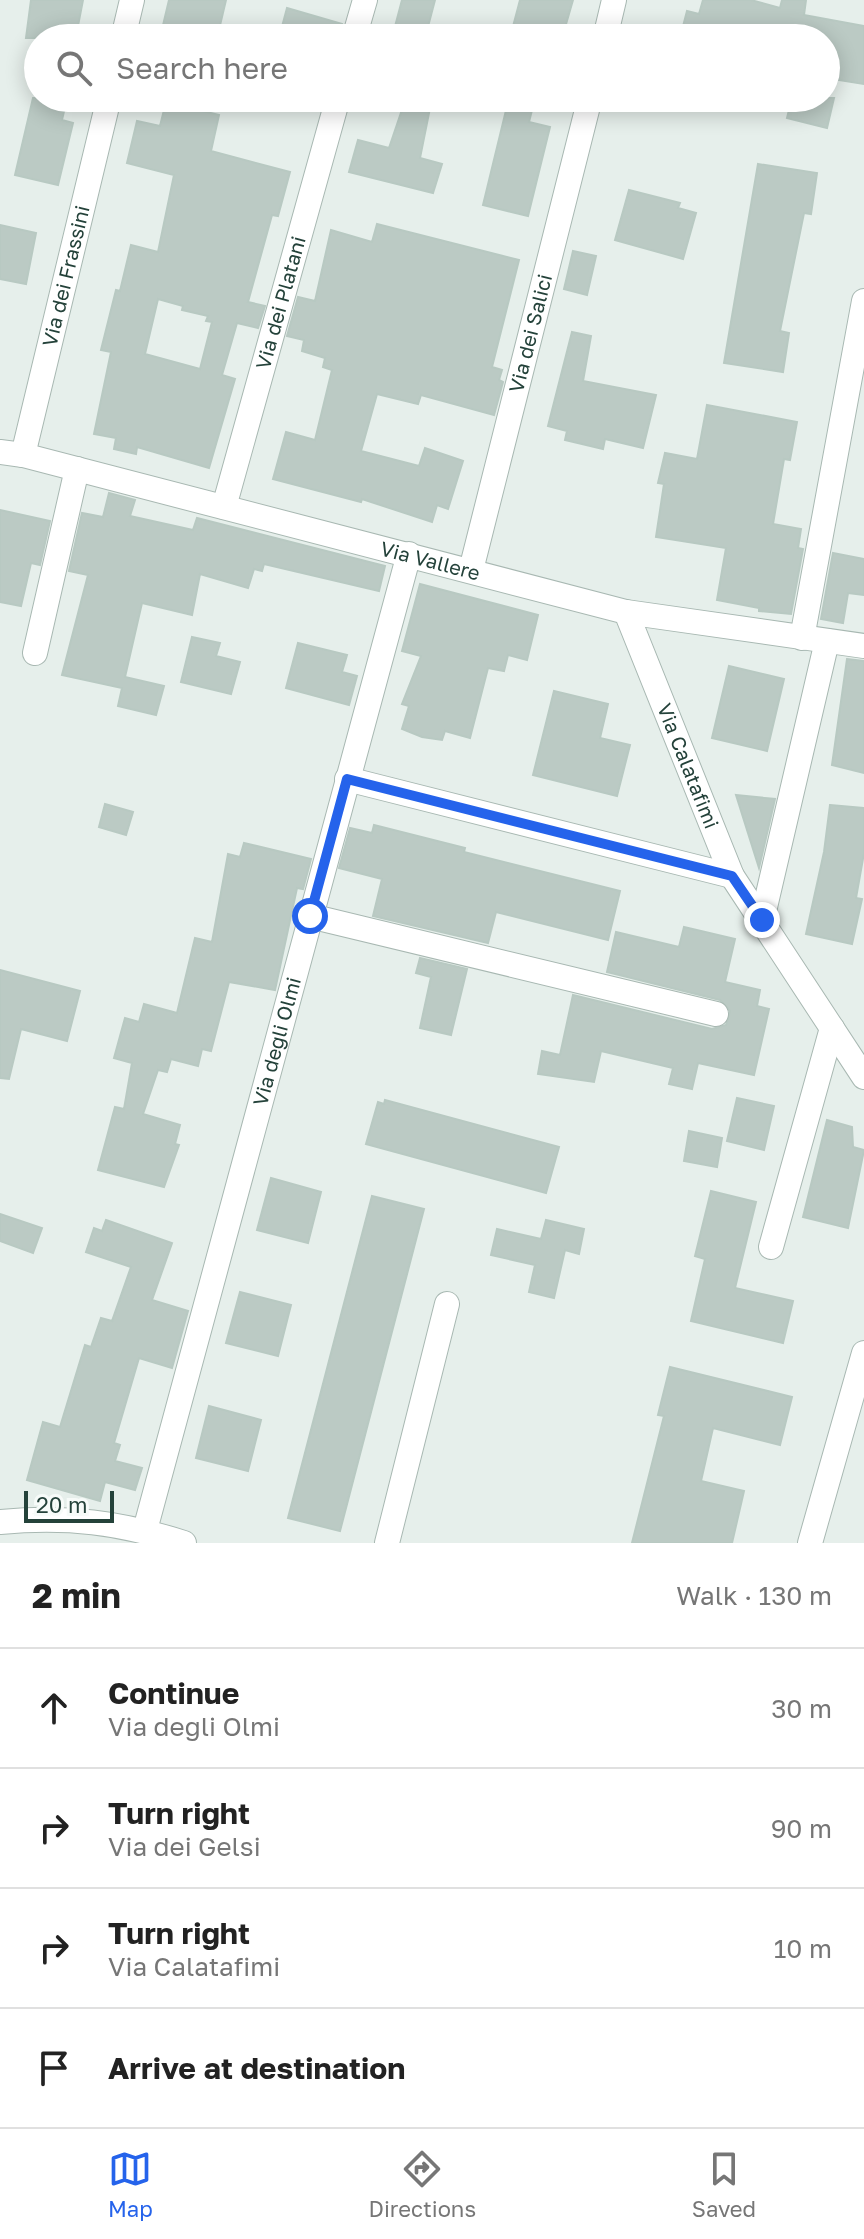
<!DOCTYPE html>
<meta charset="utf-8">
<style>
body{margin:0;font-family:"Golos Text",sans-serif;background:#f2f2f2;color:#222}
.scale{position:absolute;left:24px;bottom:20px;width:90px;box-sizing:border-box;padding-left:8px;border:4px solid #24423a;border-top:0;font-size:22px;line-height:28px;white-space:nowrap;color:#24423a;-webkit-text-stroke:6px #f7fbf9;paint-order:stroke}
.stop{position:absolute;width:24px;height:24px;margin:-18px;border:6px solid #2563eb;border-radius:50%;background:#fff}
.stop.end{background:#2563eb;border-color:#fff;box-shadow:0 2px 8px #0008}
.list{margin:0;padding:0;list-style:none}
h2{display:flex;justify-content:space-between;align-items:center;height:104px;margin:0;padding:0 32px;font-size:34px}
h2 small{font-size:26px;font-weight:400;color:#767676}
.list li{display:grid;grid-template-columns:52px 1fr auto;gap:24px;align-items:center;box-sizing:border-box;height:120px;padding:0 32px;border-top:2px solid #e0e0e0}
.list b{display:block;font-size:30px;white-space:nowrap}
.list p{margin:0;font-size:26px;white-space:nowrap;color:#767676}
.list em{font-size:26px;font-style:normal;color:#767676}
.icon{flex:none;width:44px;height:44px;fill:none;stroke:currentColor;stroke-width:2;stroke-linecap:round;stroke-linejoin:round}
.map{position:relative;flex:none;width:864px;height:1543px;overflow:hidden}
.search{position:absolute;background:#fff;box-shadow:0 4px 20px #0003;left:24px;right:24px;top:24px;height:88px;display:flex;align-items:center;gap:20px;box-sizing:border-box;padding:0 28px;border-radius:44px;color:#767676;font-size:30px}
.sheet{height:584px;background:#fff}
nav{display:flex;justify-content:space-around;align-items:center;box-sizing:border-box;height:112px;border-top:2px solid #e0e0e0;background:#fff;font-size:22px;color:#767676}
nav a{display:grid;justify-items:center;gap:4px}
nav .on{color:#2563eb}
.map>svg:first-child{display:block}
</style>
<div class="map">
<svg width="864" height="1543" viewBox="0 0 864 1543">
<rect width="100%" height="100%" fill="#e6efeb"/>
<g fill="#bbcac4" stroke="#b8c9c2" stroke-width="2" fill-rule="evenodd">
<polygon points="31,0 83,0 77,31 72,30 70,38 26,38"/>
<polygon points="169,0 226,0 217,38 160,38"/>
<polygon points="402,0 435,0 425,38 392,38"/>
<polygon points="520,0 573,0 562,38 510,38"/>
<polygon points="703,0 751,0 780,8 782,0 806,0 804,15 864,26 864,84 826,78 826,38 680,38 687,11 699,14"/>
<polygon points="287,8 342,24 339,38 279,38"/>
<polygon points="33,98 67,98 62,120 73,123 58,185 15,175"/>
<polygon points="406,98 431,103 420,158 442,164 433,193 349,172 358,140 389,148"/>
<polygon points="509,98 535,98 529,122 550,127 528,216 483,205"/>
<polygon points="792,98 834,98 827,128 787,118"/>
<path d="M166 102 219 115 211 151 290 172 278 216 272 215 248 302 265 306 258 328 237 323 222 375 235 379 209 468 137 447 136 454 114 449 116 438 94 434 111 352 101 350 116 290 120 291 131 245 158 252 174 175 127 163 137 121 160 126ZM158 299 183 306 182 310 208 316 206 321 212 322 200 369 145 354Z"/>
<polygon points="758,164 817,173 811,214 804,213 780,331 789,333 783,372 724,363"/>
<polygon points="629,190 680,203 678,208 696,213 683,259 615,240"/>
<polygon points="377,224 519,260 492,367 502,370 499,380 503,382 494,415 421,395 418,404 377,394 361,451 419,466 425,448 463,461 448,509 437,505 432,522 362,499 361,502 273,479 286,432 315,440 332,370 323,367 325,358 302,351 304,340 287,336 298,297 315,301 331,230 372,242"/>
<polygon points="0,225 36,233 26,284 0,279"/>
<polygon points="573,251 596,256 587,295 564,289"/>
<polygon points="572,332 591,336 583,381 656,395 643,448 605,439 603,449 565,440 567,431 548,426"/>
<polygon points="707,405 797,422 790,460 784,459 773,524 801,529 798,548 803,549 791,614 759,611 759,608 717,600 726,548 656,537 664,484 658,483 665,453 697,459"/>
<polygon points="109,493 135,500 130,516 193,530 197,518 385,566 379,591 264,564 262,571 254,569 248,588 200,574 192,615 142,603 125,677 164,686 156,715 118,706 122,688 62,675 88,575 69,571 82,513 103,517"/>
<polygon points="0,510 50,521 40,565 31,563 21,606 0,602"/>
<polygon points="833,553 864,559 864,595 848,593 843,623 821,619"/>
<polygon points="420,584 538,615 527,660 508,655 504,671 488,668 470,738 445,731 442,740 422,737 402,729 409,706 402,704 421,656 402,651"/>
<polygon points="192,637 220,643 216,656 240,662 231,694 181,682"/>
<polygon points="298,643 347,655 342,672 357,676 349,705 286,688"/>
<polygon points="847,659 864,661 864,773 832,765"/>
<polygon points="729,666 784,679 767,751 712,738"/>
<polygon points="554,691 608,704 600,738 630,745 617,796 533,775"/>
<polygon points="736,795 775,799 759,868"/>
<polygon points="105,804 133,812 126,835 99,827"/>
<polygon points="830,805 864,808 864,853 856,898 862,899 852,944 806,934 824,852"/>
<polygon points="374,825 465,848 464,852 620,891 608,940 496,912 488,943 373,916 382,879 339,868 350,828 372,833"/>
<polygon points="244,843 311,859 303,889 297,888 275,990 229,982 211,1051 202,1049 198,1066 171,1059 167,1072 158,1070 143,1114 180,1125 175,1144 179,1145 164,1187 98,1170 115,1107 124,1109 132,1063 114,1058 125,1018 139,1022 144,1004 177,1013 195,938 212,942 228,854 240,857"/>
<polygon points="684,927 735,939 725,982 760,990 757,1006 769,1009 754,1075 698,1063 692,1089 669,1084 673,1068 601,1051 594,1082 538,1074 542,1051 560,1055 573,995 712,1029 726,1025 730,1011 720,1000 607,972 616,932 679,947"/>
<polygon points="420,958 467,969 451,1035 420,1028 431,977 416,973"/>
<polygon points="0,970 80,991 67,1041 21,1029 9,1079 0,1078"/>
<polygon points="737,1098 774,1106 764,1150 727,1141"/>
<polygon points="385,1100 559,1147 546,1193 366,1144 378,1102 384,1104"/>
<polygon points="827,1120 852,1127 853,1147 864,1150 848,1228 803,1217"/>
<polygon points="689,1131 722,1138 717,1167 684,1161"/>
<polygon points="271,1178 321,1192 308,1243 257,1230"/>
<polygon points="711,1191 756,1202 735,1288 793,1301 783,1343 691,1321 705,1259 695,1256"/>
<polygon points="372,1196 424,1209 340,1531 288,1518"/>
<polygon points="0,1214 42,1228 33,1253 0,1241"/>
<polygon points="106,1220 172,1243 152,1300 188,1311 172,1368 139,1358 114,1443 120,1445 115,1461 142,1468 135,1490 105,1482 100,1501 27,1480 43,1422 60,1427 85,1345 91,1347 101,1318 112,1321 131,1267 86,1252 94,1228 102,1231"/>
<polygon points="546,1220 584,1229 579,1254 565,1250 554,1298 529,1292 535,1265 491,1255 497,1229 541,1239"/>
<polygon points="240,1292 291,1305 278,1356 226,1343"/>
<polygon points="670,1367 792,1397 780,1445 713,1428 701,1481 744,1491 732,1543 632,1543 664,1416 658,1415"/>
<polygon points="209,1406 261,1420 248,1471 196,1458"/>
</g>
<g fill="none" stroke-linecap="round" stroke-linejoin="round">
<g stroke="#a8b8b2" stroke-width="26">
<g id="minor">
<polyline points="123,38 132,0"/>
<polyline points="354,38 365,0"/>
<polyline points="605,38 614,0"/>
<path id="s1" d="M0 452 23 455 626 612 864 646"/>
<path id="s2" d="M23 455 109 98"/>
<path id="s3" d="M224 507 338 98"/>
<path id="s4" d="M471 570 590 98"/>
<path id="s5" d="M626 612 732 876 864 1077"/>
<polyline points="802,638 864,301"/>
<polyline points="35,653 77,469"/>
<polyline points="347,779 732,876"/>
<polyline points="310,916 716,1014"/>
<polyline points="762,920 827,641"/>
<polyline points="771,1247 832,1028"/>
<path d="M0 1522C67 1516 119 1522 184 1543"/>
<path id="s6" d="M145 1530 409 554"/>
<polyline points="387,1543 447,1304"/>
<polyline points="810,1543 864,1353"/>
</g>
</g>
<use href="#minor" stroke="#fff" stroke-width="24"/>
</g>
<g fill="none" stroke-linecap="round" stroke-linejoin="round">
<polyline stroke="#2563eb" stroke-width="10" points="310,916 347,779 732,876 762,920"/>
</g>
<g text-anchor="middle" stroke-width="6" stroke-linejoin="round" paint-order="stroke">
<g font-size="20" fill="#24423a" stroke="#f7fbf9">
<text dy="7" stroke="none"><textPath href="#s2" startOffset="184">Via dei Frassini</textPath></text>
<text dy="7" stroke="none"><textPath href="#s3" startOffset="212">Via dei Platani</textPath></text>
<text dy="7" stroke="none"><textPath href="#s4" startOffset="244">Via dei Salici</textPath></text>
<text dy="7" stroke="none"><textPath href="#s1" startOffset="444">Via Vallere</textPath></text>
<text dy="7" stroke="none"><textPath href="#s5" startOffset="166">Via Calatafimi</textPath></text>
<text dy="7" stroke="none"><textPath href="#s6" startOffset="506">Via degli Olmi</textPath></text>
</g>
</g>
</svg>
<div class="scale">20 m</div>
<div class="stop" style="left:310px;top:916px"></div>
<div class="stop end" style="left:762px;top:920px"></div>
<div class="search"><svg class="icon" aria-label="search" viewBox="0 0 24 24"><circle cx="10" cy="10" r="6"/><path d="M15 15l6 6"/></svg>Search here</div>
</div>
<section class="sheet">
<h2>2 min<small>Walk · 130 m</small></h2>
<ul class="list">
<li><svg class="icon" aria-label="ahead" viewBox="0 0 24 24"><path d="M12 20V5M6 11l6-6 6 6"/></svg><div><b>Continue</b><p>Via degli Olmi</p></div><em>30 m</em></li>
<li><svg class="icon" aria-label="right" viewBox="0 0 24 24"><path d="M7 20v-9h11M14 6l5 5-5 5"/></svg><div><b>Turn right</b><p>Via dei Gelsi</p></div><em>90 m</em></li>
<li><svg class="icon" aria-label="right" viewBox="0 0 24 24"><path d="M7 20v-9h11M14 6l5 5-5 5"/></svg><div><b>Turn right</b><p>Via Calatafimi</p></div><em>10 m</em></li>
<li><svg class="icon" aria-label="arrive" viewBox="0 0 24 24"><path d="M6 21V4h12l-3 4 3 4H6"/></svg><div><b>Arrive at destination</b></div></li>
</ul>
</section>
<nav>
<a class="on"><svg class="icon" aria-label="map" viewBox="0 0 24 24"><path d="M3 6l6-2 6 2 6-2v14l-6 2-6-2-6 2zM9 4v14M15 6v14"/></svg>Map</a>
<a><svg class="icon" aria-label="directions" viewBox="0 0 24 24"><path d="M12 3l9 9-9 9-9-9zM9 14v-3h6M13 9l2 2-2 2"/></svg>Directions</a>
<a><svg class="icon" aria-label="saved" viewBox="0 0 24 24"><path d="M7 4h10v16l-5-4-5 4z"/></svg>Saved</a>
</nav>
